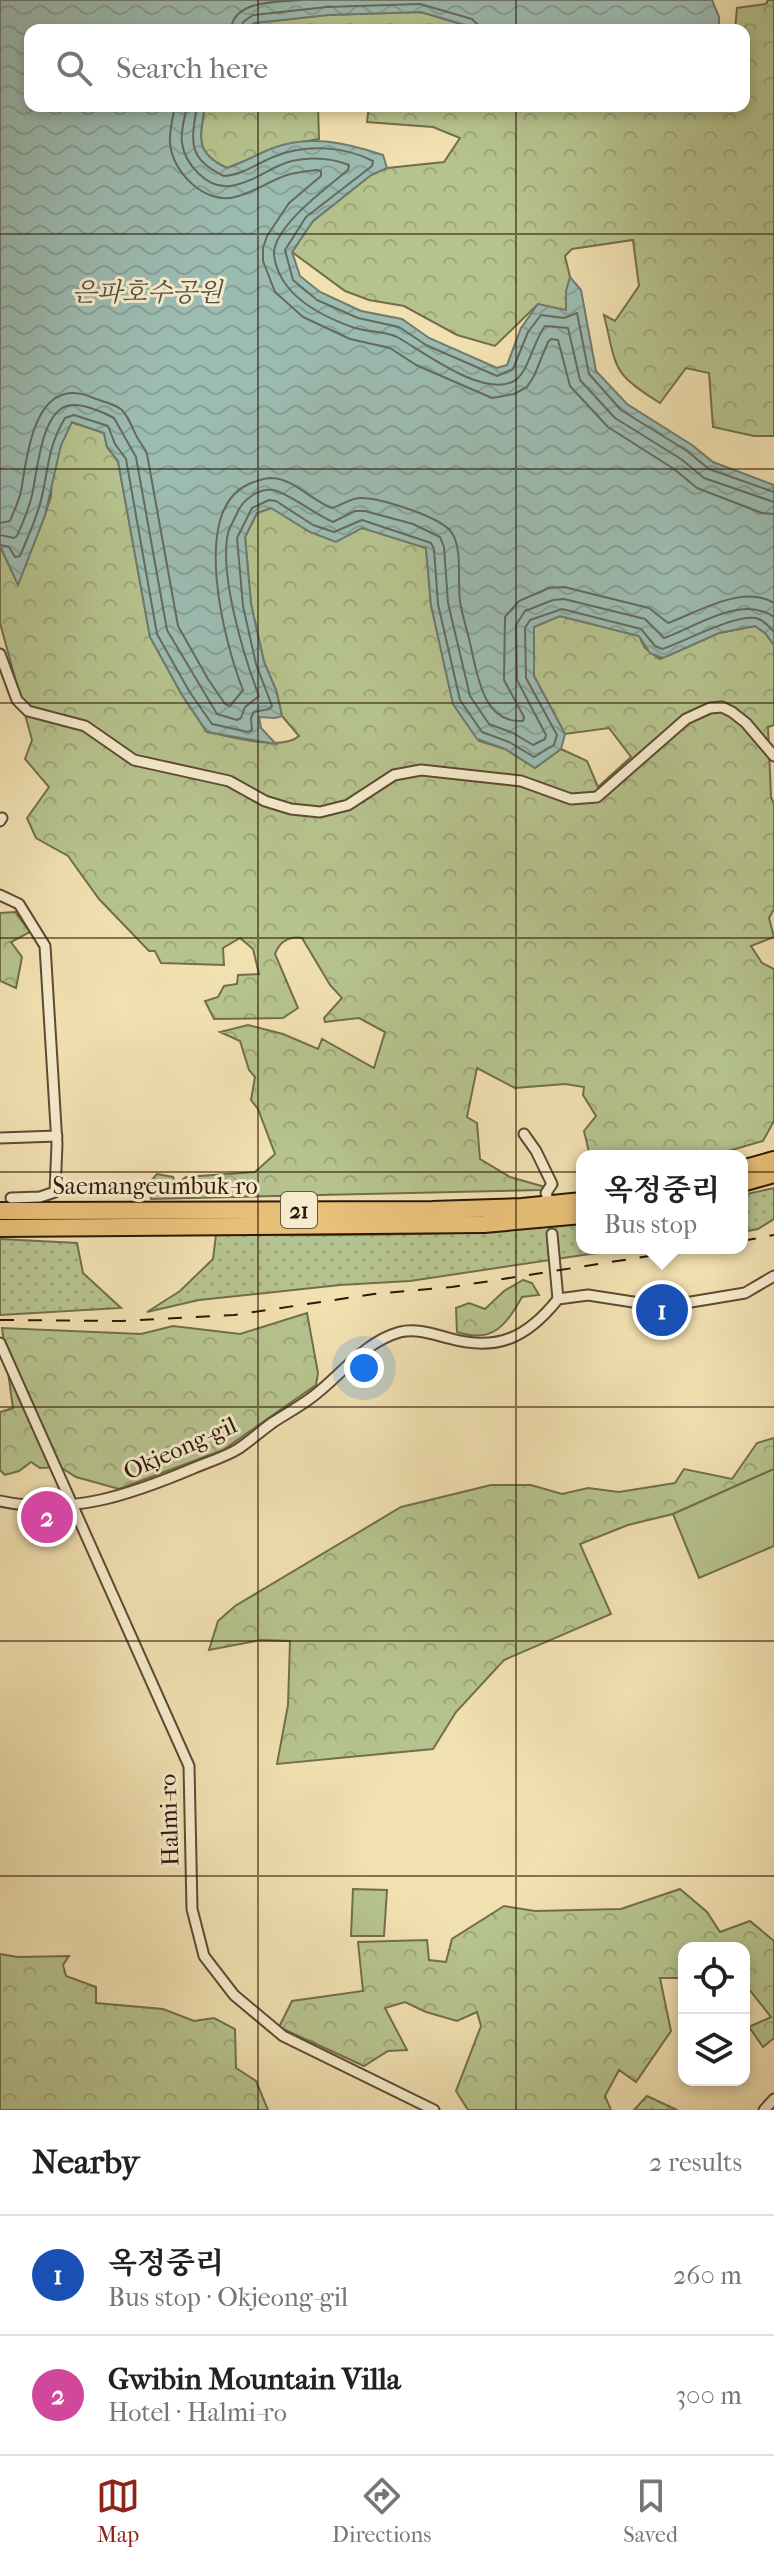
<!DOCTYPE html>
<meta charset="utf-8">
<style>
body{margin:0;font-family:"IM FELL French Canon","Noto Serif KR",serif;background:#f2f2f2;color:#222}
.controls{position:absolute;right:24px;bottom:24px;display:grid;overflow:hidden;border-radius:16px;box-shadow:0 4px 12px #0003}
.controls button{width:72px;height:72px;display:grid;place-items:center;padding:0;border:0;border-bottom:2px solid #e0e0e0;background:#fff;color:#222;font:40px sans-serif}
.you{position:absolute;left:364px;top:1368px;width:28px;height:28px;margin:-20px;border:6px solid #fff;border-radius:50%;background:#1a73e8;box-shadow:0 0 0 12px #1a73e833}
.badge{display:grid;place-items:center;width:52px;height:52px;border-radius:50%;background:#8f2418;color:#fff;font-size:26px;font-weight:700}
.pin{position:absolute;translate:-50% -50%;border:4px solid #fff;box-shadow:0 2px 8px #0006}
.popup{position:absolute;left:576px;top:1150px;width:172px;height:104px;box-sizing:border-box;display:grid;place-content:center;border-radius:16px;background:#fff;filter:drop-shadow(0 2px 6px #0005);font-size:26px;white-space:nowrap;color:#767676}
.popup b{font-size:30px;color:#222}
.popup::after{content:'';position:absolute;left:50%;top:100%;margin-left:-16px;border:16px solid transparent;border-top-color:#fff}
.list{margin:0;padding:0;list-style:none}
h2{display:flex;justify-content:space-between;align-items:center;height:104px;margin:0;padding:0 32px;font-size:34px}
h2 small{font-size:26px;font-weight:400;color:#767676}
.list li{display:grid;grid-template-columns:52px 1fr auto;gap:24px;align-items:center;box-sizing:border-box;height:120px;padding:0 32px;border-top:2px solid #e0e0e0}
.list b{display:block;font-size:30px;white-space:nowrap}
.list p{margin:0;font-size:26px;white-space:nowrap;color:#767676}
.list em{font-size:26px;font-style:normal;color:#767676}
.icon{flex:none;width:44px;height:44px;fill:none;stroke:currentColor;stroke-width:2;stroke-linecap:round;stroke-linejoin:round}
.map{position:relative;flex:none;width:774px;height:2110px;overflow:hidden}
.search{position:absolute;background:#fff;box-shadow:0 4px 12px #0003;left:24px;right:24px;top:24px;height:88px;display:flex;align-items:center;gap:20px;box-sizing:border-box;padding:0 28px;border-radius:16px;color:#767676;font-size:30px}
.sheet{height:344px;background:#fff}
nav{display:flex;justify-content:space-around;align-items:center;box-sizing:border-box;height:112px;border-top:2px solid #e0e0e0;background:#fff;font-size:22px;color:#767676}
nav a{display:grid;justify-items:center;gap:4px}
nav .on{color:#8f2418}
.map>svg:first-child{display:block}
</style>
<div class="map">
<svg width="774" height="2110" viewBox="0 0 774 2110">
<defs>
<pattern id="grass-dots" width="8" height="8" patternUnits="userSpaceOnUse" patternTransform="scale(2)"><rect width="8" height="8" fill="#b6c38e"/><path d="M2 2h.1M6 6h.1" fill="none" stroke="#9da779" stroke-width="1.8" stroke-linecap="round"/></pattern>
<pattern id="forest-crowns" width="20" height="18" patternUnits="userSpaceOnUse" patternTransform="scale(2)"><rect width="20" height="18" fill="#b6c38e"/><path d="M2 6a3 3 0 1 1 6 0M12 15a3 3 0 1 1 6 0" fill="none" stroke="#9da779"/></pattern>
<pattern id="water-waves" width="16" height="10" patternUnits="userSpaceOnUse" patternTransform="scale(2)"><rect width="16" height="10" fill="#9cbcb2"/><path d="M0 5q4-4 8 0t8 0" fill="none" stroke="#87a198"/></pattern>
</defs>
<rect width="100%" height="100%" fill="#f1e0b0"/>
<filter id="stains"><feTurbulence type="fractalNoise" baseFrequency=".0025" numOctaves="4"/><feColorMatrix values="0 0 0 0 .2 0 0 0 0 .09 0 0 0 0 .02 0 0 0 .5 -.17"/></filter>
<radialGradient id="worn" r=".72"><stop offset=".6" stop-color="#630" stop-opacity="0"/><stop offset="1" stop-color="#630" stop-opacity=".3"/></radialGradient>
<g fill="url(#grass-dots)" stroke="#726e4b" stroke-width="2">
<polygon points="774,1188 774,1219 758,1229 742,1232 742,1195"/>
<path d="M582 1222V1248H630L410 1281 340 1285 199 1300 147 1312 180 1291 213 1259 216 1235C338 1235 461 1238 582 1222Z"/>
<polygon points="0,1239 77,1243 83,1273 121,1308 0,1315"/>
<polygon points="647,2096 677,2110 634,2110"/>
</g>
<g fill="url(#forest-crowns)" stroke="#726e4b" stroke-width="2">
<path d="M768 0H774V436H754L713 427 709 373 686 368 660 403C611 373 617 369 604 315L615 321 639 286 633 240 572 249 565 256 570 277 566 311 538 304 495 346 457 335 404 306 369 300 345 291 292 252 313 221 371 175 387 168 444 162 460 138 433 127 367 122 369 106H744V30H735L737 8 766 4Z"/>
<polygon points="421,12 481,30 246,30 254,23 328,15"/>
<path d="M205 106H318L319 139 284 145 227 168C194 153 200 138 205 106Z"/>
<path d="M71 422 104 433 107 447 118 461 150 637 182 695 207 732C230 736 281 752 299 736L282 716 276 690 264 662 251 604 245 537 257 513 271 508 371 530 426 548 431 605 453 703 479 741 505 749 535 768 561 749 587 761 598 787 631 757 609 728 565 734 534 676 533 627 560 616 639 636 645 648 660 659 719 633 755 626 765 633 774 645V725L768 727 771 797 774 804V909L769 918 774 937 751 946 762 963 774 969V1121L763 1141 711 1156H590L584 1131 596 1116 583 1095 584 1087 565 1084 515 1088 477 1068 467 1117 477 1123 480 1159 510 1177 545 1187 541 1190 151 1199 149 1183 157 1174 173 1177 176 1185 186 1177 255 1172 275 1154 258 1109 251 1100 255 1077 249 1070 240 1041 220 1032 248 1025 283 1034 318 1049 322 1039 374 1068 385 1032 359 1018 325 1022 324 1018 342 998 330 985 302 938C289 936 280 941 275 954L298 1008 283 1018 214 1019 205 1001 218 997 224 986 237 984 238 975 259 974 253 949 240 938 223 948 224 965 161 963 155 951H149L99 899 68 856 36 838 27 818 49 787 25 759 32 740 0 623V546L18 584 45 515 51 496 52 475 61 445Z"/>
<polygon points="15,912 30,932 11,942 22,957 16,988 0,981 0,913"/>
<path d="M523 1280 532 1283 539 1295 522 1297C506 1325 493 1344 457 1332L456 1308 469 1303 485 1309 504 1291Z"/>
<polygon points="307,1313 318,1373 316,1385 223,1450 119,1489 76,1477 60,1467 40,1468 31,1462 19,1471 5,1475 0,1470 0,1412 13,1408 2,1328 141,1334 173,1326 240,1334"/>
<polygon points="774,1438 774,1469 673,1514 628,1525 580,1544 611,1614 504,1660 456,1712 433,1749 277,1764 288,1705 290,1641 261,1640 209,1650 218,1621 235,1606 401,1507 491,1485 531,1485 562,1494 588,1488 619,1492 675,1483 684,1469 732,1479 757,1443"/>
<polygon points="680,1889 707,1912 720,1932 750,1921 774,1941 774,2038 763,2047 749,2027 771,2017 744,1983 744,1948 684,1948 684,1978 660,1978 671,2031 636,2082 619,2070 605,2096 611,2110 468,2110 456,2091 481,2026 477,2012 457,2021 426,2012 405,2002 385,2008 407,2050 388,2051 364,2066 279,2027 292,2001 363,1991 358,1942 427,1940 429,1960 446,1962 452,1939 504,1906 535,1911 621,1909"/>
<polygon points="0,1954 18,1957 69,1956 63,1965 66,1976 96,1987 96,2003 163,2009 194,2021 214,2018 235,2029 236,2068 256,2081 268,2110 0,2110"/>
</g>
<g fill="#b6c38e" stroke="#726e4b" stroke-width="2">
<polygon points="774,1469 774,1546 699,1578 673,1514"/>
<polygon points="353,1889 387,1890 384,1936 351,1936"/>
</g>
<path fill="url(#water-waves)" stroke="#707a6e" stroke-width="2" d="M0 0H712L719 17V30H482L421 12 328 15 254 23 246 30H30V106H205C200 137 194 153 227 168 243 163 257 154 273 148 310 134 347 143 383 155L387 168 371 175 313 221 292 252 300 276 320 292 361 311 402 319 429 338 497 368 507 365 521 328 538 304 566 310V291L570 277 581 290 596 371 627 404 692 445 713 462 774 485V645L765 633 755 626 719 633 663 658 650 653 639 636 560 616 534 627V676L565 734 561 749 535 768 505 749 477 739 453 704 431 605 426 548 362 528 336 542 310 532 271 508 257 513 245 537 251 604 264 662 276 690 282 716 275 718 259 717 261 728 276 744 207 732 182 695 150 637 118 461 107 447 104 433 72 422 61 445 45 515 18 585 0 546Z"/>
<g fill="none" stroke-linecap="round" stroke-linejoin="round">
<g stroke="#646a5d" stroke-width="2">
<path d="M231 30C233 0 277 2 301 0"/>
<polyline points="241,30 243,22 253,15 327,7 420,4 472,19 477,24 478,30"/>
<path d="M175 106C173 118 169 131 170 143 172 172 205 205 235 197 253 193 269 181 287 175 296 172 307 171 317 170L321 171V176L289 203 267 236 263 248V261L275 292 303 317 350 339 390 348 416 365 492 398 514 394 527 387 534 376 548 342 551 339 558 340 570 386 608 427 674 469 697 488 762 513 774 514"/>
<path d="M187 106C185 117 180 132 182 143 185 164 207 189 230 186 246 184 262 174 276 167 297 156 327 156 349 165L348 170C329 186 272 227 274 255 279 295 320 316 355 328 368 332 384 331 397 337 424 352 480 396 512 382 528 376 533 341 545 326L568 328 580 380 615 418 681 459 704 478 774 502"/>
<path d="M197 106C191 141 187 159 224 176 243 175 259 162 276 156 305 144 344 146 373 161L372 166 306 217 285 250 293 280 317 300 358 318 399 327 426 345 497 376 513 369 528 332 541 315 564 318 577 313 589 374 621 410 687 451 709 469 774 492"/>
<path d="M0 523 10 521C14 511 19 501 21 491 26 464 31 402 65 394 76 391 86 395 96 399 124 408 123 407 135 433 138 441 144 446 147 454L178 626 208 679 225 704 230 706 243 690C225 645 189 510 249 484 256 481 264 478 272 478 294 479 312 501 332 508 342 505 350 498 361 498 380 498 442 517 452 533 463 551 457 580 460 601 462 615 467 629 470 643 477 672 482 724 523 721L524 717 504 680 505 617 519 601 549 588 564 587 649 608 668 623C698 612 743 584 774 603"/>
<path d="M0 535 14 538 17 536C23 522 29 509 32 495 37 474 41 413 67 406 80 402 103 412 114 418L136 457 167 630 217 714 237 720 241 718 245 707 259 696C244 657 219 575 228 533 230 526 235 518 238 511 244 499 259 488 273 490 287 492 316 515 333 522L355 511H365L413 524 440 537 444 547 448 603 470 696 489 724 513 733 533 745 545 739 546 735 517 680 516 625 525 611 553 600 564 599 645 619 664 638C696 627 741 594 774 617"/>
<path d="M0 545 9 547 15 557 20 556C28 536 38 516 42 496 49 465 48 447 65 418L74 415 108 426 115 444 126 459 157 634 189 691 212 724 248 732 252 730 251 718 254 712 269 709 272 706 256 664 243 606 237 538 252 508 269 500 276 501 313 525 334 532 362 520 431 543 434 549 438 604 460 700 482 732 509 742 534 757 554 745 557 735 526 678 525 628 530 620 562 609 641 629 655 646 662 649C683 643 739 611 759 619 765 622 770 627 774 632"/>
</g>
<g stroke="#5e4a32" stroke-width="13">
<g id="street">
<polyline points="0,654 17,700 28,711 85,726 134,760 229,781 265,801 291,809 320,812 348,805 394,775 421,770 521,781 571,799 597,797 686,719 710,708 722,707 732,712 746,723 774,756"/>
<polyline points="0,821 2,818"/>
<polyline points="0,895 19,904 45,946 57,1144 55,1192 40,1197 11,1198"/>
<polyline points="524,1134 536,1151 552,1184 546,1193 547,1196"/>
<polyline points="0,1138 57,1136"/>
<polyline points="552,1234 558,1299"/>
<polyline points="0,1343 189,1766 192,1909 204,1956 234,1995 283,2036 434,2110"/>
<path d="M0 1501C70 1516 130 1495 194 1468 208 1462 225 1457 238 1449 250 1441 261 1431 272 1423 284 1415 297 1408 308 1400 340 1378 361 1343 400 1332 416 1328 433 1334 448 1338 497 1352 527 1338 558 1299L588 1295 646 1304H679L745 1293 774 1276"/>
<polyline points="764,2110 774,2099"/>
</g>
</g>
<g stroke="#2d1808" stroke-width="20">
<g id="highway">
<polyline points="742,1169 774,1160"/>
<polyline points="742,1183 774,1174"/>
<polyline points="0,1211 432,1210 522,1207 582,1201"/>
<polyline points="0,1228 484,1224 582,1215"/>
</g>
</g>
<use href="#street" stroke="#f6ebcc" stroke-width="9"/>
<use href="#highway" stroke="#e8c078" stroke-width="16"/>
<g stroke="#2d1808" stroke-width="2" stroke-dasharray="14 14" stroke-linecap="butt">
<polyline points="742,1241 774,1235"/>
<polyline points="0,1320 123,1321 234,1315 374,1294 452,1287 700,1248"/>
</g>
</g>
<path fill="none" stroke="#2d1808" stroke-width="2" stroke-opacity="0.55" d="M258 0V30M516 0V30M258 106V2110M516 106V2110M0 234H774M0 469H774M0 703H774M0 938H774M0 1172H774M0 1407H774M0 1641H774M0 1876H774"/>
<g text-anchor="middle" stroke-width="6" stroke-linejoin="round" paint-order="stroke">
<rect fill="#f6ebcc" stroke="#695743" stroke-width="2" x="281" y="1192" width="36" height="36" rx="6"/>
<g font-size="22" font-weight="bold" fill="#2d1808">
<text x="299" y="1218">21</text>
</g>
<g font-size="24" fill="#2d1808" stroke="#f6ebcc">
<text x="155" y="1194">Saemangeumbuk-ro</text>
<text transform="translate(180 1448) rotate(-24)" y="8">Okjeong-gil</text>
<text transform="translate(169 1820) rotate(-92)" y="8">Halmi-ro</text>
</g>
<g font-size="26" font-style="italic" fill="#545144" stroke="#f6ebcc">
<text x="147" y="301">은파호수공원</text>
</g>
</g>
<rect width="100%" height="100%" filter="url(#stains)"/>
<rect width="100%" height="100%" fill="url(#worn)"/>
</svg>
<div class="controls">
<button><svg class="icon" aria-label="locate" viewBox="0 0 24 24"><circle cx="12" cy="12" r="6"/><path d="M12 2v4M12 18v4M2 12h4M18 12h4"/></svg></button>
<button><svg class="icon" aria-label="layers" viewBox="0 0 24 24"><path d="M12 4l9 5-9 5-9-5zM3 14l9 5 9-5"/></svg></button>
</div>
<div class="you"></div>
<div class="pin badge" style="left:662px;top:1310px;background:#1a4fb4">1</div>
<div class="popup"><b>옥정중리</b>Bus stop</div>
<div class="pin badge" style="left:47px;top:1517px;background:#d1479c">2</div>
<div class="search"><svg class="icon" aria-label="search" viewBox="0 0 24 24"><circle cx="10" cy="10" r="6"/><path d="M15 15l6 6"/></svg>Search here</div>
</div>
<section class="sheet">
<h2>Nearby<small>2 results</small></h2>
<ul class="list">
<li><span class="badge" style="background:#1a4fb4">1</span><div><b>옥정중리</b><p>Bus stop · Okjeong-gil</p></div><em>260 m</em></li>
<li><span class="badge" style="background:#d1479c">2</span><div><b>Gwibin Mountain Villa</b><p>Hotel · Halmi-ro</p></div><em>300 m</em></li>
</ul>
</section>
<nav>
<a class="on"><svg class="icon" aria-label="map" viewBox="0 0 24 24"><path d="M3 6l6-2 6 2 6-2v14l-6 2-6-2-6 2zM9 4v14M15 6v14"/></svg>Map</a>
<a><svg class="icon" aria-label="directions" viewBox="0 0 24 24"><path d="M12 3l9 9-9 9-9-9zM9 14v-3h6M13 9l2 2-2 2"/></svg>Directions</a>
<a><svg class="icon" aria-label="saved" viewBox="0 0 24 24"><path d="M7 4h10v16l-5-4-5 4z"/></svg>Saved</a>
</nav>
